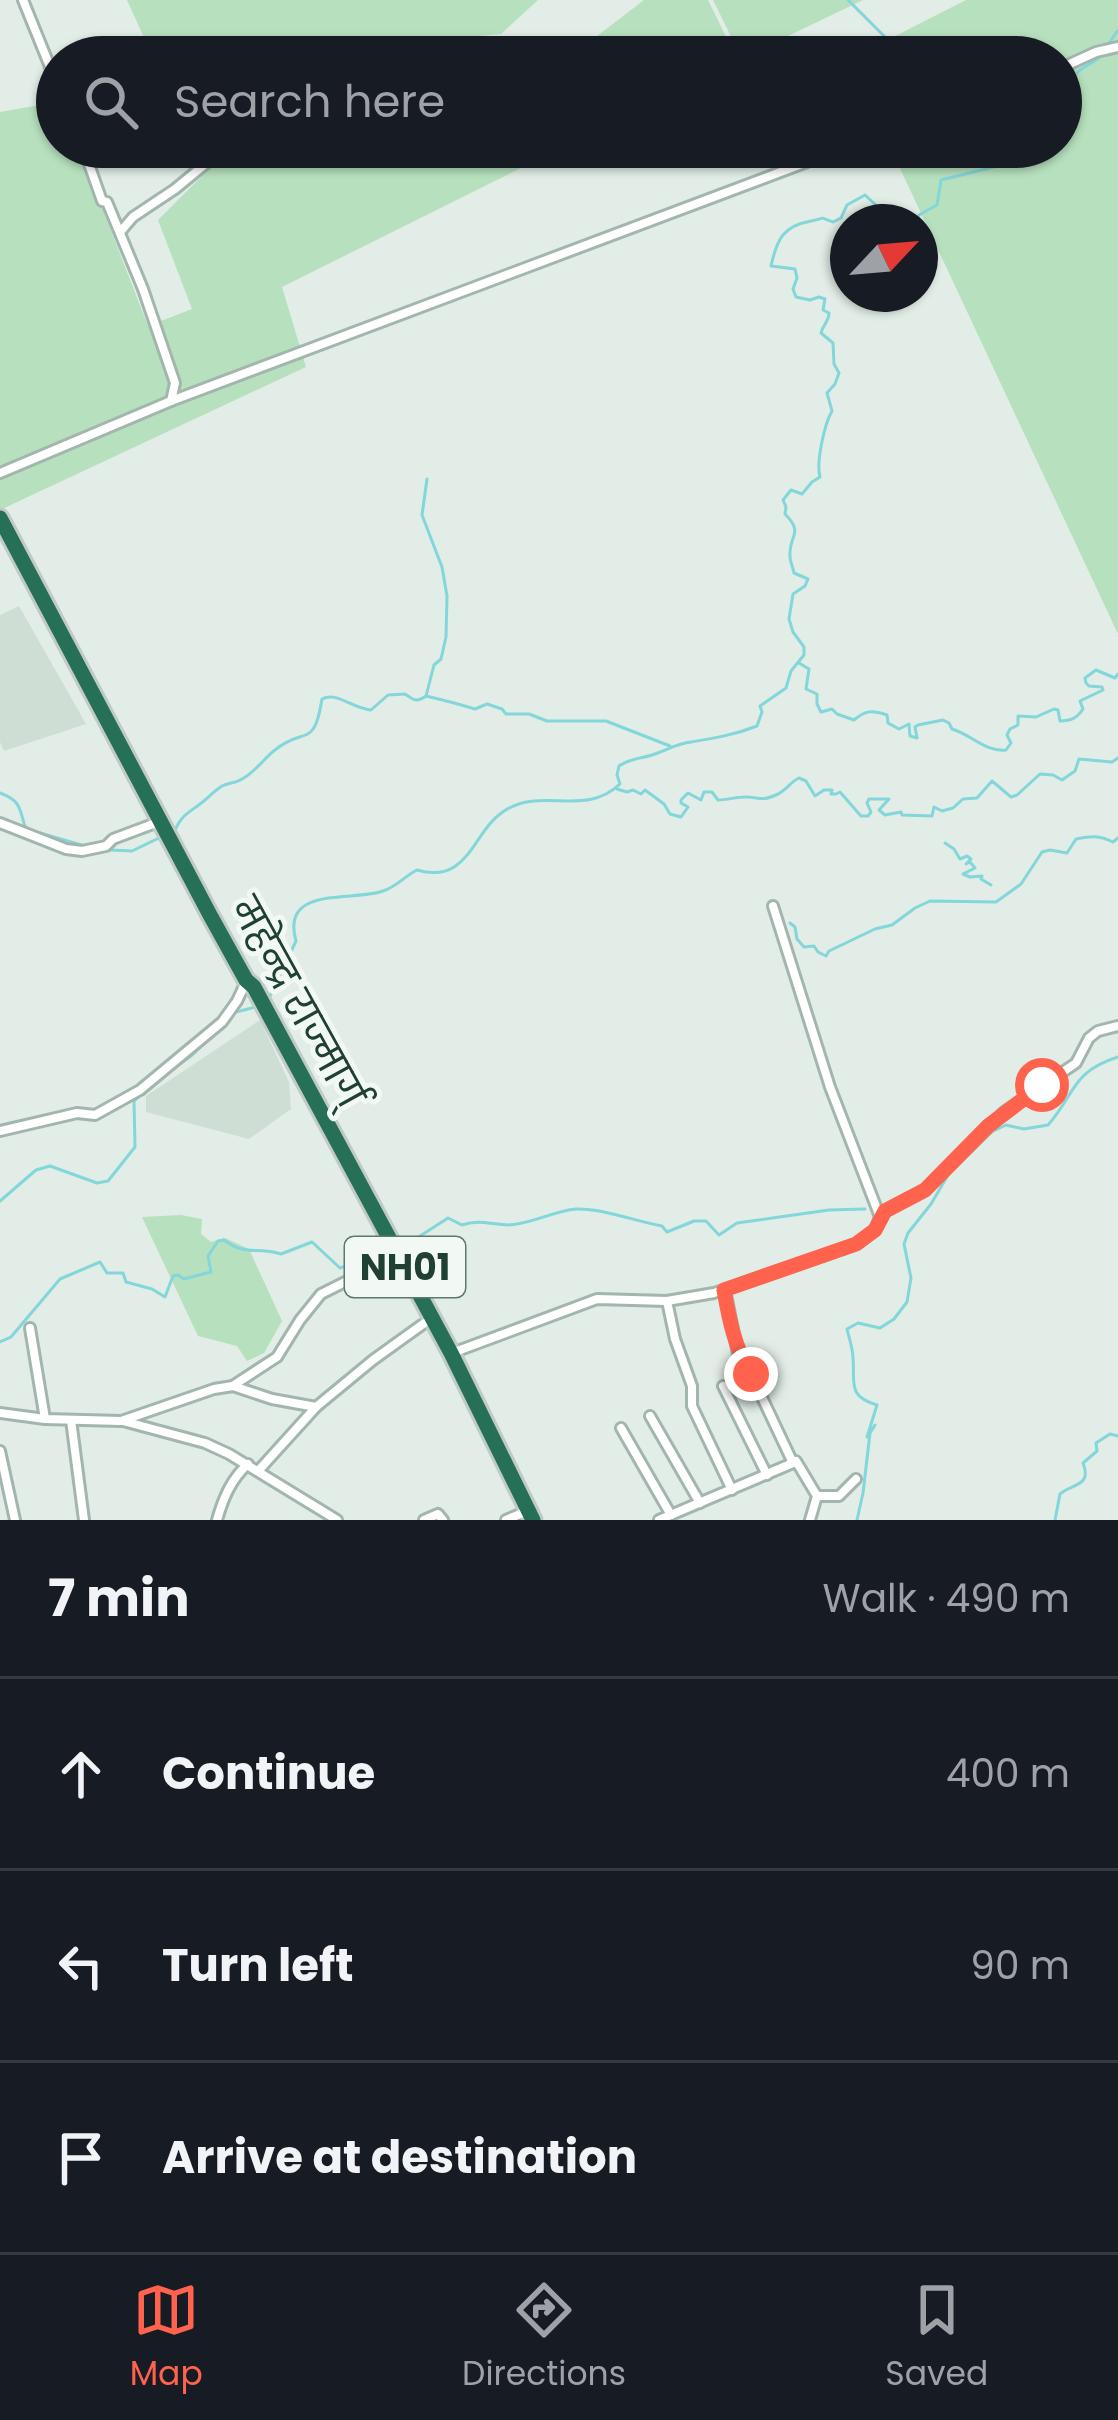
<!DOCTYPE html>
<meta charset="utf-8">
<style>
body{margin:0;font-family:Poppins,"Noto Sans Devanagari",sans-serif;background:#20242c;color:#f1f3f6}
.compass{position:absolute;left:830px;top:204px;width:108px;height:108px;border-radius:50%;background:#171b24;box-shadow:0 3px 9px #0004;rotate:64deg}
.stop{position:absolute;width:36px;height:36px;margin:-27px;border:9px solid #ff634e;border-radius:50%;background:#fff}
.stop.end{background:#ff634e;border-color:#fff;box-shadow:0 3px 12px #0008}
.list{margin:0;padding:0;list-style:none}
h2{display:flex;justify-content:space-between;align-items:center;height:156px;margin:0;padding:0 48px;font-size:51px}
h2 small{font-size:39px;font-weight:400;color:#9ea1a6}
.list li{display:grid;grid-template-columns:78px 1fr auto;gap:36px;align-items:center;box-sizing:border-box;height:192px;padding:0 48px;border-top:3px solid #363941}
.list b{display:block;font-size:45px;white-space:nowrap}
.list em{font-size:39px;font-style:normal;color:#9ea1a6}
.icon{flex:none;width:66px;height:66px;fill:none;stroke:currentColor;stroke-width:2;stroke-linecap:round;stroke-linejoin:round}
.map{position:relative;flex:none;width:1118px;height:1520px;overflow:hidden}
.search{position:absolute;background:#171b24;box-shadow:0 3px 9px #0004;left:36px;right:36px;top:36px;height:132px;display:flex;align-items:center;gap:30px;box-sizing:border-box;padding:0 42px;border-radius:66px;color:#9ea1a6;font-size:45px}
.sheet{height:732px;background:#171b24}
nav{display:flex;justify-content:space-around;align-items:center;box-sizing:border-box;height:168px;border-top:3px solid #363941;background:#171b24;font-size:33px;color:#9ea1a6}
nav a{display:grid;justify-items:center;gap:6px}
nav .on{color:#ff634e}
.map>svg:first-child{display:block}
</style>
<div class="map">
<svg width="1118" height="1520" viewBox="0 0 1118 1520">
<rect width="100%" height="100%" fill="#e1ede6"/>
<g fill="#cfded5">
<polygon points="19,606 86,724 4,751 0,742 0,615"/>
<polygon points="260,1020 289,1082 291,1109 249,1139 146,1112 146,1096"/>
</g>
<g fill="#b7e1be">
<polygon points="127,0 538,0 501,34 242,57 147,57 151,53"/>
<polygon points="644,0 708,0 736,57 570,57"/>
<polygon points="713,0 863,0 744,57 741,57"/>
<polygon points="966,0 1118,0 1118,634 890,147 1061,147 1061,57 854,57"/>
<polygon points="57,102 57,147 111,147 91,179 148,326 192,309 158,220 209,169 207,164 227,147 563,147 282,287 306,367 0,510 0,112"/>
<polygon points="181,1215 202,1219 201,1234 211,1242 225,1238 249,1249 282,1321 264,1353 247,1361 237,1346 198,1336 142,1217"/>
</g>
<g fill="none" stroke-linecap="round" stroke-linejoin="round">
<g stroke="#83d6d9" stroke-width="3">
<polyline points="848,0 891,43 912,49 920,57"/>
<polyline points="1061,89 1080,70 1099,58 1118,30"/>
<polyline points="915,222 919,215 937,205 941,180 1006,164 1021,147"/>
<path d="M799 663 809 669 806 689 817 694V704L821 712 832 709 837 714 854 720C866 710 872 710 887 715L888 723 899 729 909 724 910 736 917 738 915 727 918 725 943 720 949 723 952 729C972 735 985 752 1006 750L1011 743 1007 735 1010 729 1018 725V716L1036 717 1054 709 1058 710 1060 721C1071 721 1077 718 1083 709L1080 701 1103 690 1102 687 1089 686 1086 683 1085 678 1096 670 1115 678 1118 674"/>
<path d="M426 696C443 700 459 704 475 709L487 704 502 709 506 714H529L547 721H606L670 746"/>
<path d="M617 789 627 792 633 790 641 794 645 790 664 804 670 814 681 817 688 807 681 803V800L688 793 701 800 704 792H712L718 800C728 800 739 796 748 797 761 798 762 801 776 795 787 790 789 783 799 778L806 781 815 796 824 790H832L831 794H836L840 792 861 816H868L871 812 867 803 869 799H889L879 810 885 815 901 812 902 815 932 816 934 807 942 811 953 808 963 799 977 798 992 781 1011 797 1017 795 1040 774 1053 775 1062 780 1075 771 1079 759 1112 762 1118 758"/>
<path d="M0 793C24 802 19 812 26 829L85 846"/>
<path d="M175 830C182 815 188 813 200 804 208 798 214 791 222 786 228 783 235 783 240 780 254 774 263 759 275 750 304 726 314 750 322 699 336 691 351 708 371 710L388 695 405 694C414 700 416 703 426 696L434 665 441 659 446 637 447 596 442 567 422 515 427 479"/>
<polyline points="945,843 954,849 960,859 967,856 971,859 966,864 970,862 975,868 963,874 970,877 982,876 981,879 991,885"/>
<polyline points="111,850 132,851 161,837"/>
<path d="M790 923 795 927 797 939 804 947 814 946 818 952 826 956 829 951 875 929 892 925 915 908 930 901 996 902 1021 884 1042 852 1050 850 1067 853 1076 839C1091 836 1099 835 1113 842L1118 838"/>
<path d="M269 998 296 941C280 885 353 902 383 891 396 887 405 876 417 870 469 885 472 832 504 811 543 786 584 818 620 784L617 775 619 766C630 758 641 759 655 754 667 750 678 743 691 742 715 738 734 735 757 726L762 712 760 706 786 688 791 671 804 655V647L793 632 789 619 793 594 805 586 808 579 794 573C793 567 790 562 790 556 788 536 805 534 785 514L786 507 783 500 791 490 802 494 812 482 820 477C816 463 824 425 832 411L827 393 835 384 839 373 834 364 833 343 821 333C823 325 829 321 829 313L823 310 825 299 819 297 810 300 796 297 793 289 797 278 795 269 771 266C777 239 783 226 811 221 828 218 816 216 833 222L841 218 847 205 865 195 894 222"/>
<polyline points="232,1013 256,1007"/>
<polyline points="156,1081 191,1056 218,1030"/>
<path d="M987 1134 1006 1125 1024 1129 1048 1125C1076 1093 1071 1072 1118 1057"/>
<polyline points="0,1201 36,1170 50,1166 97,1183 108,1181 135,1147 134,1101 149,1087"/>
<path d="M402 1244 417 1238 448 1218 462 1225C479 1219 492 1225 509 1225 532 1224 553 1211 576 1209 601 1208 635 1221 662 1226L667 1232 694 1221H706L719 1235 737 1223 829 1210 865 1209"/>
<path d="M0 1342 11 1337 60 1279 100 1262 107 1273H123L126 1282 152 1289 165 1297 173 1276 178 1275 184 1279 211 1272 208 1256 218 1241 224 1240C247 1257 255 1246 281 1254L312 1242 340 1268 384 1253"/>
<path d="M857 1520 863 1493 870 1433 875 1425 867 1437 877 1405C847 1396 855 1383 853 1358 853 1349 849 1338 847 1329L858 1323 880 1328 894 1319 907 1302 911 1278 904 1244 908 1233 931 1204 951 1170"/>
<path d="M1055 1520 1060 1494C1074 1483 1092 1486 1083 1463L1097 1451 1096 1443 1110 1434 1118 1436"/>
</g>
<g stroke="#a3b6ad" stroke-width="14">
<g id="street">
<polyline points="23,0 57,84"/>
<polyline points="1061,68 1096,52 1118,47"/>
<polyline points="121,231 133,217 175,189 226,147"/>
<polyline points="171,401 847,147"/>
<polyline points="0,473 171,401 175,383 143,289 107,202 102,201 83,147"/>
<polyline points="0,823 66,849 82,851 106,846 113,839 161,821"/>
<polyline points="773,906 830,1087 880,1217"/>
<polyline points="0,1131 77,1113 95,1115 140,1090 222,1022 237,1001 246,982"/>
<polyline points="667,1301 675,1339 692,1386 692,1406 732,1490"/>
<polyline points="30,1328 45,1419"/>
<polyline points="452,1353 597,1299 667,1301 714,1293 857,1244 875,1230 880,1217 885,1211 925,1190 1004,1112 1076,1063 1089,1038 1098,1031 1118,1026"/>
<polyline points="234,1385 277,1357 300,1320 321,1294 371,1269 405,1267"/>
<polyline points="723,1386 767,1475"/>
<polyline points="0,1413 45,1419 121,1421 214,1389 233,1386 272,1399 316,1407 373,1360 430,1319"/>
<polyline points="650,1416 700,1503"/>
<polyline points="71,1420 84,1520"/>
<polyline points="123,1421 205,1443 229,1454 337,1520"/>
<polyline points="621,1428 671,1515"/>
<polyline points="0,1451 15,1520"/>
<polyline points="796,1461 817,1496 810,1520"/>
<polyline points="259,1470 316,1407"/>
<polyline points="817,1496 839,1496 856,1479"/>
<path d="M217 1520C223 1499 231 1479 248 1464"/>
<polyline points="424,1520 438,1514 443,1520"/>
<polyline points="506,1520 527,1511"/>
<polyline points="659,1520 793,1463 751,1374 738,1354 725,1290"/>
</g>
</g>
<g stroke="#c0cac6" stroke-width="21">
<polyline id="highway" points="0,518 210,915 246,980 254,987 451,1353 533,1520"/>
</g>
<use href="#street" stroke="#fff" stroke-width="8"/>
<use href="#highway" stroke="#277058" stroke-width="15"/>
</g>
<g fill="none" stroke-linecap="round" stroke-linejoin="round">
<path stroke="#ff634e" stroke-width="15" d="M751 1374C735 1349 729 1319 724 1290L856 1244 875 1230 885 1211 925 1190 988 1126 1042 1085"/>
</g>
<g text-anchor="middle" stroke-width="10" stroke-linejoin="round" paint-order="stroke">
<rect fill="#f2f9f5" stroke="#5e786d" stroke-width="3" x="345" y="1237" width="120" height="60" rx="9"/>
<g font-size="36" font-weight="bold" fill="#1f4033">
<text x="405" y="1280">NH01</text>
</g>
<g font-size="39" fill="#1f4033" stroke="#f2f9f5">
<text transform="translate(298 1002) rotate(61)" y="14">महेन्द्र राज्मार्ग्</text>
</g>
</g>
</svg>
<svg class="compass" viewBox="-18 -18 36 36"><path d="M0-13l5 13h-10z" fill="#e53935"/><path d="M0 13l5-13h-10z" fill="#9ea1a6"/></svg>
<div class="stop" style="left:1042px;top:1085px"></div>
<div class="stop end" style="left:751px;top:1374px"></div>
<div class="search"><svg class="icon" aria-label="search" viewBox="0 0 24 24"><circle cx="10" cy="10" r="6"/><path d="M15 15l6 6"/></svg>Search here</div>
</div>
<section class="sheet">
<h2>7 min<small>Walk · 490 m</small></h2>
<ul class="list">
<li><svg class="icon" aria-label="ahead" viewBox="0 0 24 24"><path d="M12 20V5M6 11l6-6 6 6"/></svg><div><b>Continue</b></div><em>400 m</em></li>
<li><svg class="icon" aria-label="left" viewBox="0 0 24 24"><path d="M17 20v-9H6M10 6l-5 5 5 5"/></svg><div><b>Turn left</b></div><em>90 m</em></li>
<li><svg class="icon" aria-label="arrive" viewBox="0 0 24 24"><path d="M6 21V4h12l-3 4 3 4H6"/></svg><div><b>Arrive at destination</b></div></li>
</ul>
</section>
<nav>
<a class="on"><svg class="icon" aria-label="map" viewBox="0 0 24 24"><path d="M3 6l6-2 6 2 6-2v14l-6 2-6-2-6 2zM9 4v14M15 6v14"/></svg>Map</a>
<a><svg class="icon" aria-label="directions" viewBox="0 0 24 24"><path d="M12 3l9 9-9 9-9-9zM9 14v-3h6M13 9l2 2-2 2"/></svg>Directions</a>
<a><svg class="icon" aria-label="saved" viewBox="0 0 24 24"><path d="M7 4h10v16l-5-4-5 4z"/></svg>Saved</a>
</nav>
